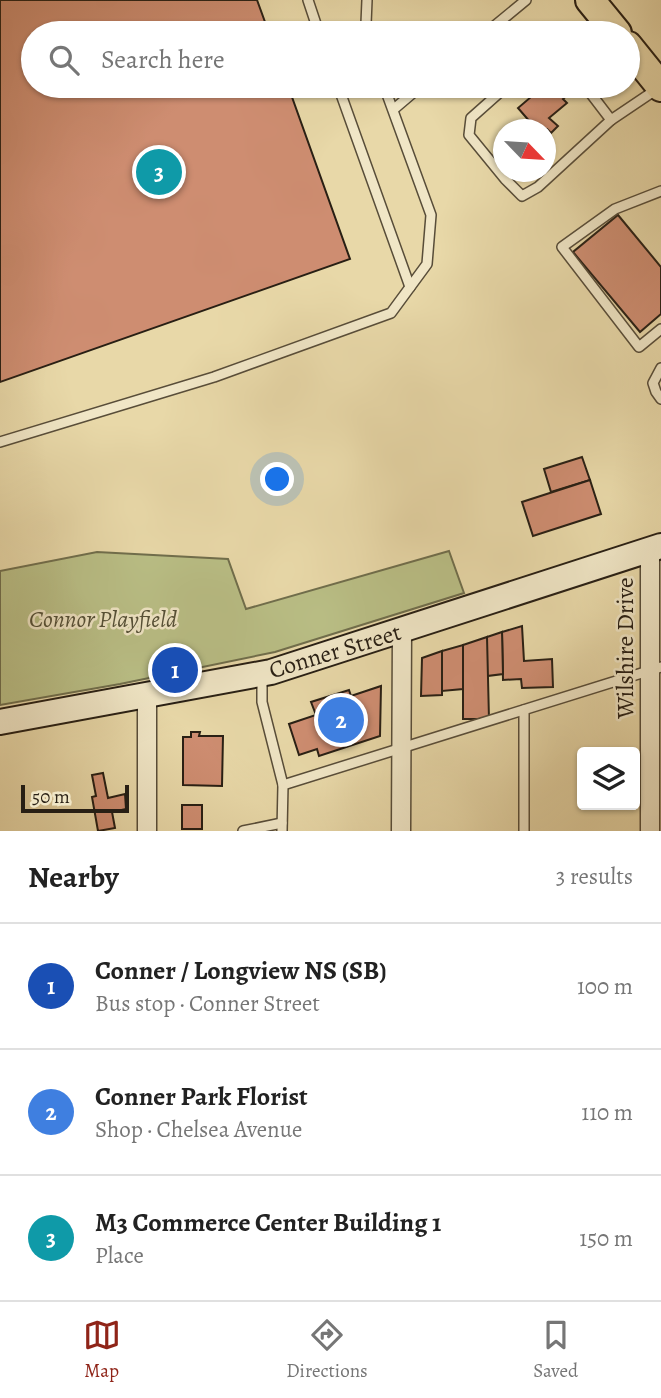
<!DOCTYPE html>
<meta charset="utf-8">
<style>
body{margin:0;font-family:Alegreya,serif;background:#f6f6f6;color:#222}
.controls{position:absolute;right:21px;bottom:21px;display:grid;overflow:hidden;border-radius:7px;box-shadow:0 2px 5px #0004}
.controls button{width:63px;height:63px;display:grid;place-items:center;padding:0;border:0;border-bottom:2px solid #e0e0e0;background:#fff;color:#222;font:35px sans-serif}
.compass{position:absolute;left:493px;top:119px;width:63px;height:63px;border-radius:50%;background:#fff;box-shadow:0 2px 5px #0004;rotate:115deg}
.scale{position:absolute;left:21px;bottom:18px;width:108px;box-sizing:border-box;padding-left:7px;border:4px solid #281f14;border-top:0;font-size:19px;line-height:24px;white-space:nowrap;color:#281f14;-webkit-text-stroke:5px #f0e6c6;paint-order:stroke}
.you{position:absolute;left:278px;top:480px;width:24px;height:24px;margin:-18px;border:5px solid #fff;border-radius:50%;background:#1a73e8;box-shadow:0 0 0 10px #1a73e833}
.badge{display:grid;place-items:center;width:46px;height:46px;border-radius:50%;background:#8f2418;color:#fff;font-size:23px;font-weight:700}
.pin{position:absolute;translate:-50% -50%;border:4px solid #fff;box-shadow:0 2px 7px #0006}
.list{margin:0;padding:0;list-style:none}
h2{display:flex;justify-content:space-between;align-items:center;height:91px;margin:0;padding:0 28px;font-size:30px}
h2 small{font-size:23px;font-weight:400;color:#767676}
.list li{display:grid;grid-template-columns:46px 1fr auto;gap:21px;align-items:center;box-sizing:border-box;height:126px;padding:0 28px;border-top:2px solid #e0e0e0}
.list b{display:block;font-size:26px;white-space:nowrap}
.list p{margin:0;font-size:23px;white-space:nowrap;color:#767676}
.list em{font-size:23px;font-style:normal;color:#767676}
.icon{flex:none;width:38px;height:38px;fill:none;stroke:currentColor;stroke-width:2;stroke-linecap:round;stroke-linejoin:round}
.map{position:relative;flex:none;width:661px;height:831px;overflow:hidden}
.search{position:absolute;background:#fff;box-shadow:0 2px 5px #0004;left:21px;right:21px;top:21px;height:77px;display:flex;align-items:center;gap:18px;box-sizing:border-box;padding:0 24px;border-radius:38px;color:#767676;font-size:26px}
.sheet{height:469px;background:#fff}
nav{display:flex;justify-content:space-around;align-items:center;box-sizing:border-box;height:98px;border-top:2px solid #e0e0e0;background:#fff;font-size:19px;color:#767676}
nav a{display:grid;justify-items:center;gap:4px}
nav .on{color:#8f2418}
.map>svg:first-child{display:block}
</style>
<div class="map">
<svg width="661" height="831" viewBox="0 0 661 831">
<rect width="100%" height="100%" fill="#e8d8a8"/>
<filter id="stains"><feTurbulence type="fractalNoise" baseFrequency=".00286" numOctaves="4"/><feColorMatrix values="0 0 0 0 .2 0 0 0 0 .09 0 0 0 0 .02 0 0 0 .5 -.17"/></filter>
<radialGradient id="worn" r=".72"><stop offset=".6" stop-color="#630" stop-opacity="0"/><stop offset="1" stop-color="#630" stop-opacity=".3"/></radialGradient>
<polygon fill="#b9be85" stroke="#706e4c" stroke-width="2" points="449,551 464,593 275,652 120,684 0,705 0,571 97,552 228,559 246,609"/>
<g fill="#ce8d71" stroke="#281f14" stroke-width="2">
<polygon points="0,0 257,0 269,33 33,33 33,86 288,86 350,259 0,382"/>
<polygon points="533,86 578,86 563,99 567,103 549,118 558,126 551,133 547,129 537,130 518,108 531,97 526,91"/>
<polygon points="618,215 661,267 661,314 640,332 573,252"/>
<polygon points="582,457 590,480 551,492 544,469"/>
<polygon points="590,480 601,514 533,536 522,502"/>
<polygon points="522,626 524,661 552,659 553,687 522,688 521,679 503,680 502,632"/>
<polygon points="502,632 503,674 487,676 487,637"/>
<polygon points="487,637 489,719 463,719 463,645"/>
<polygon points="463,645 463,689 442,691 442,651"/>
<polygon points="442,651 442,695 421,696 422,658"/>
<polygon points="381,686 380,736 319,756 317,749 299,755 289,724 316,715 311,702 349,690 351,696"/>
<polygon points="191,732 200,732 199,736 223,736 222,786 183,785 183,737 191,737"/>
<polygon points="103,773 108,798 125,794 126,809 112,812 115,828 98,831 92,797 96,796 92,775"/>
<rect x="182" y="805" width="20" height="24"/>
</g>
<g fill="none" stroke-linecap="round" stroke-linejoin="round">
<g stroke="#584d39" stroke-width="12">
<g id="lane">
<polyline points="308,0 319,33"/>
<polyline points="367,0 366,24 368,33"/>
<polyline points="486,33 526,0"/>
<polyline points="338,86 410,287"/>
<polyline points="507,86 471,118 469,135 505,179 522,196 538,187 611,120 585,86"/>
<polyline points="394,109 421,86"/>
<polyline points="611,120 657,89"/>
<polyline points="661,191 615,209 562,247 639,347 661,329"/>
<polyline points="661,368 653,383 656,392 661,399"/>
<polyline points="0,442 214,377 391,313 427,264 431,215 384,86"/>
<polyline points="262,676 262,702 283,785 282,831"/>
<polyline points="283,785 661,667"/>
<polyline points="243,831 282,823"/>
<polyline points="524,831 524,710"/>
</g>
</g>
<g stroke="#584d39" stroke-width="21">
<g id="street">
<polyline points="147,831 147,695"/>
<polyline points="401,831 402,631"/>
<polyline points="650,831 650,550"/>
</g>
</g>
<g stroke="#281f14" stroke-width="28">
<polyline id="secondary" points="0,722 271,672 661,546"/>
</g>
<g stroke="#281f14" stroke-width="32">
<g id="primary">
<polyline points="590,0 617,33"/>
<polyline points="628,46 661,87"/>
</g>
</g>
<use href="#lane" stroke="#f0e6c6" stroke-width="9"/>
<use href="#street" stroke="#f0e6c6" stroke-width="18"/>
<use href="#secondary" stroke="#f0e6c6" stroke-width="24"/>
<use href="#primary" stroke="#e8d8a8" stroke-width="28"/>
</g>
<g text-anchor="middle" stroke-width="5" stroke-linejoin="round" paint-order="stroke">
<g font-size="24" font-style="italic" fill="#544f36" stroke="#f0e6c6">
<text x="103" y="627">Connor Playfield</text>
</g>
<g font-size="24" fill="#281f14" stroke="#f0e6c6">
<text transform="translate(625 648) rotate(-90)" y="8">Wilshire Drive</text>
<text transform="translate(335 651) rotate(-17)" y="8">Conner Street</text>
</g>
</g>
<rect width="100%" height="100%" filter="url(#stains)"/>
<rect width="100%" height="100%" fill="url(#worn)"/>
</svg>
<div class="controls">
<button><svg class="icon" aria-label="layers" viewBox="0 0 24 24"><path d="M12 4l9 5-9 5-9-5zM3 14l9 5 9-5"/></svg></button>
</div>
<svg class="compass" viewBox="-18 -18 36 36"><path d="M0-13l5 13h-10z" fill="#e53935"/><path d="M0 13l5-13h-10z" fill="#767676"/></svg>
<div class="scale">50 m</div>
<div class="you"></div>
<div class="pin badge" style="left:175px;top:670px;background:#1a4fb4">1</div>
<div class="pin badge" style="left:341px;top:720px;background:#3f7fe0">2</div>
<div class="pin badge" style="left:159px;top:172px;background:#0f9aa8">3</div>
<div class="search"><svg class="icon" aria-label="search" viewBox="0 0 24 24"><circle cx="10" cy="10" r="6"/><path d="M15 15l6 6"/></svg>Search here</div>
</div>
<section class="sheet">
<h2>Nearby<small>3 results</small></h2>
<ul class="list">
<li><span class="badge" style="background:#1a4fb4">1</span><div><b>Conner / Longview NS (SB)</b><p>Bus stop · Conner Street</p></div><em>100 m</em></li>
<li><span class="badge" style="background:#3f7fe0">2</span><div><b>Conner Park Florist</b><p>Shop · Chelsea Avenue</p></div><em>110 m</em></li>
<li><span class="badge" style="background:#0f9aa8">3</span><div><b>M3 Commerce Center Building 1</b><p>Place</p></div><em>150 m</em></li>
</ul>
</section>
<nav>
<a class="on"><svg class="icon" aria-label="map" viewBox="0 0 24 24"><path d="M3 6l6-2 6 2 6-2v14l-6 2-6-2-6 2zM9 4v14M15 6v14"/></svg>Map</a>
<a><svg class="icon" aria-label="directions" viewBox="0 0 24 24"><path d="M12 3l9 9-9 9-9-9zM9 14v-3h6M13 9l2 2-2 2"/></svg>Directions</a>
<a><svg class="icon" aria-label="saved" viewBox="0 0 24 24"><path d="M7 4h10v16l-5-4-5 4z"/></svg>Saved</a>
</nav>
